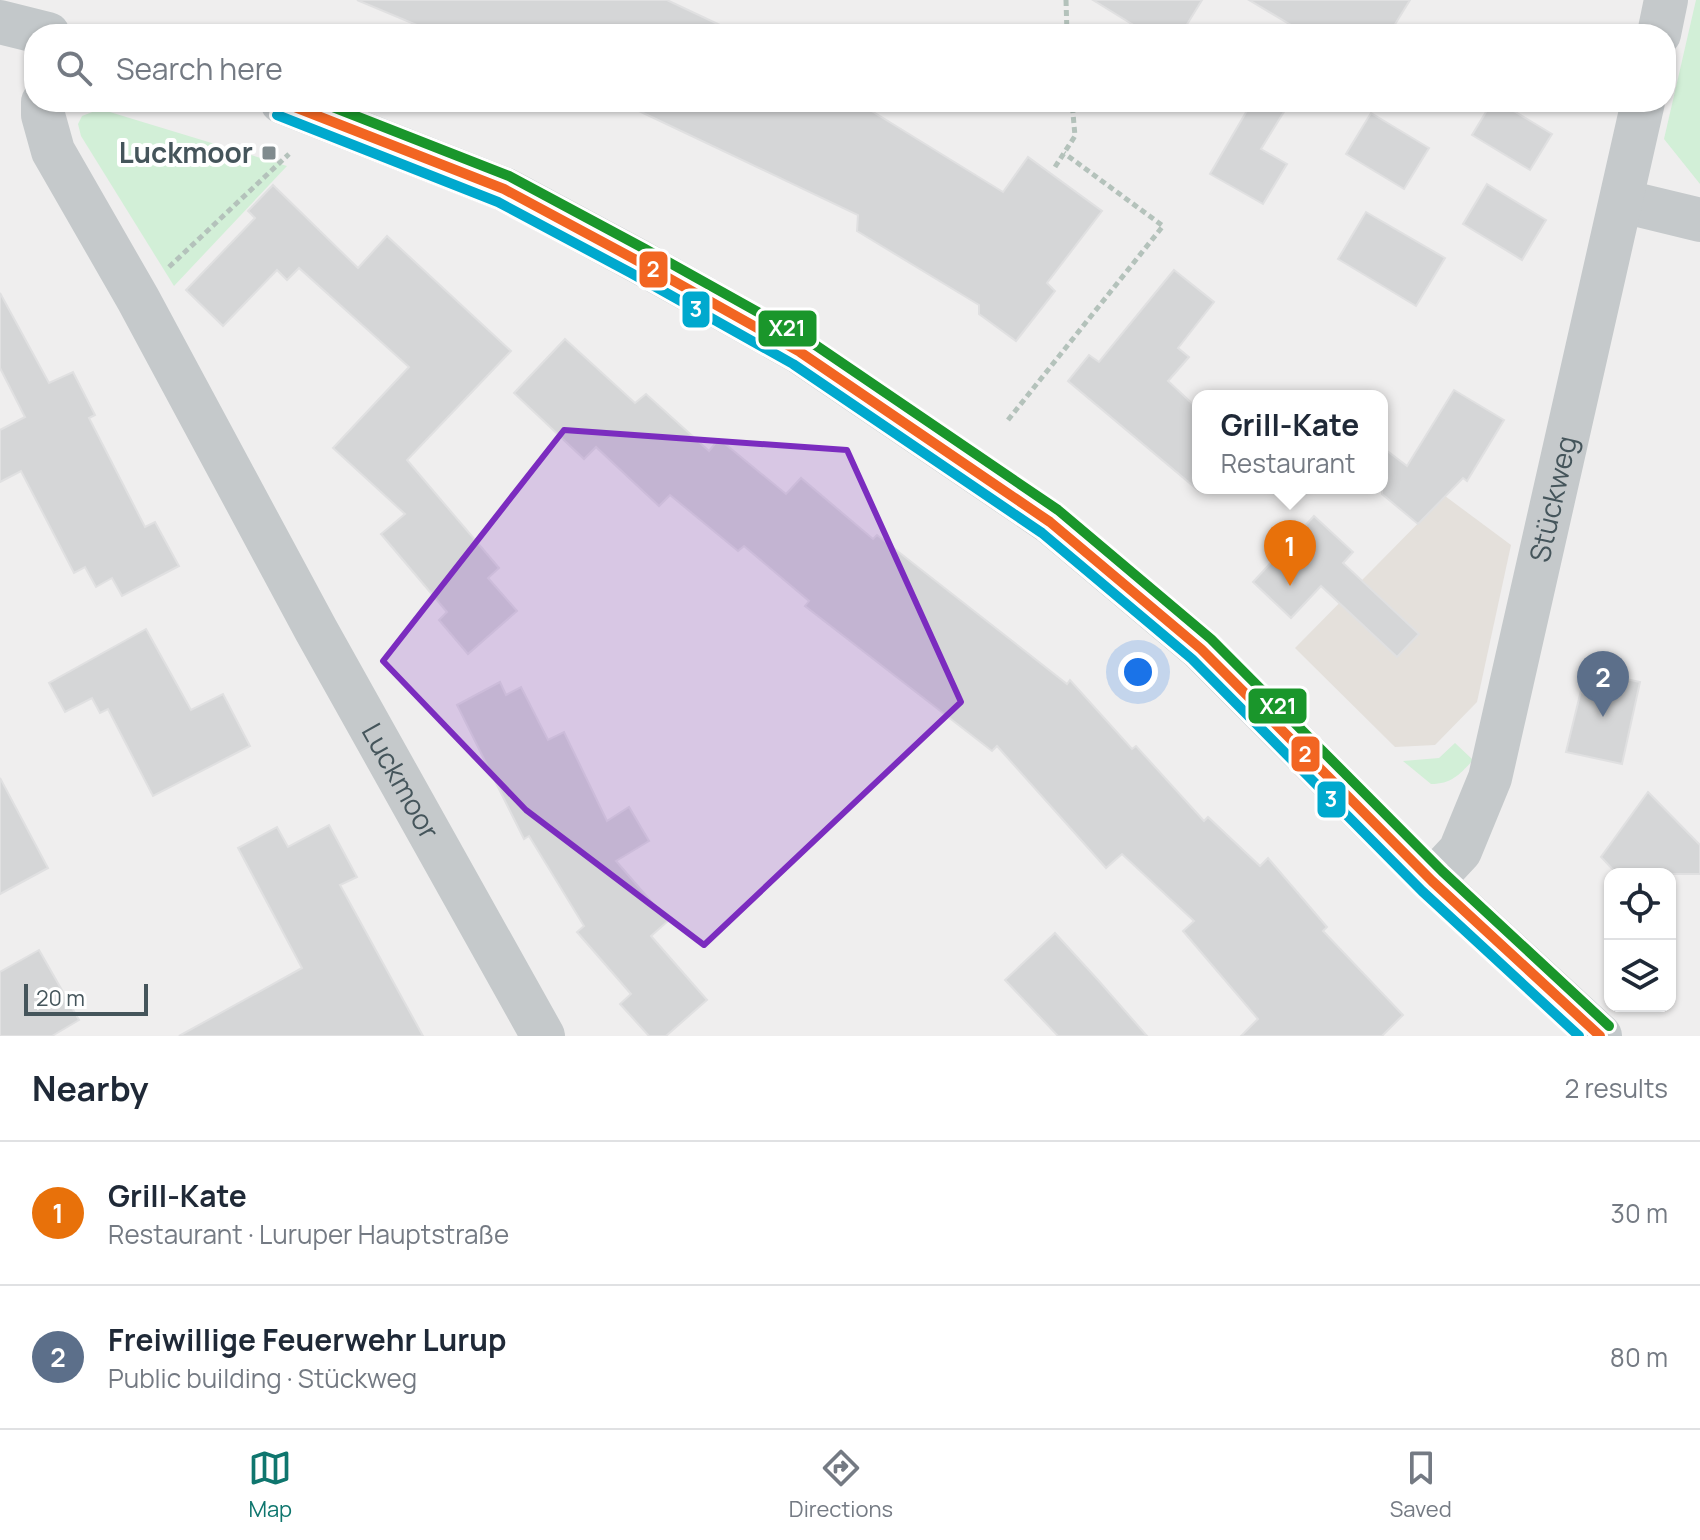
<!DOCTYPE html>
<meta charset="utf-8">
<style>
body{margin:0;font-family:Manrope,sans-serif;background:#f6f6f7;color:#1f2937}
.controls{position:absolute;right:24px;bottom:24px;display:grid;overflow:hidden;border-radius:16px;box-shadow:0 2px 6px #0004}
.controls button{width:72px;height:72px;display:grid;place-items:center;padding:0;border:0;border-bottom:2px solid #e0e1e3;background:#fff;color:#1f2937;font:40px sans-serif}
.scale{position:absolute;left:24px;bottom:20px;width:124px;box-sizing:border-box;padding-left:8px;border:4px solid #45555b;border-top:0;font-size:22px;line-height:28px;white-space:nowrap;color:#45555b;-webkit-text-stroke:6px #fff;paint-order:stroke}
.you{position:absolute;left:1138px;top:672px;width:28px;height:28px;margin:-20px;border:6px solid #fff;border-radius:50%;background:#1a73e8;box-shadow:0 0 0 12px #1a73e833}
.badge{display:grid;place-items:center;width:52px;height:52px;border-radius:50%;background:#0f766e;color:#fff;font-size:26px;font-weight:700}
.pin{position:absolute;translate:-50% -66px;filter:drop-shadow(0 2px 4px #0008)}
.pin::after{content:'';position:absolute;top:42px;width:28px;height:24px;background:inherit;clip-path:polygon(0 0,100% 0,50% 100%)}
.popup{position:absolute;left:1192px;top:390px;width:196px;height:104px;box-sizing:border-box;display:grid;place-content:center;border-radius:16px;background:#fff;filter:drop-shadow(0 2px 6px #0005);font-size:26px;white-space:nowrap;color:#747a83}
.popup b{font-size:30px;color:#1f2937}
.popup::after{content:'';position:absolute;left:50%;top:100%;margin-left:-16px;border:16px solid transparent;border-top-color:#fff}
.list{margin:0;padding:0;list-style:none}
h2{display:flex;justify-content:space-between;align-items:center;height:104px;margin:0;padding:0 32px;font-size:34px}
h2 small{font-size:26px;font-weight:400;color:#747a83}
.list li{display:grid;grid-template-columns:52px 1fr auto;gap:24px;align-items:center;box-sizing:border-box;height:144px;padding:0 32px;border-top:2px solid #e0e1e3}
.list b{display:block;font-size:30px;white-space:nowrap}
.list p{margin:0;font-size:26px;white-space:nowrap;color:#747a83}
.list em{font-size:26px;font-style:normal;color:#747a83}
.icon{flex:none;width:44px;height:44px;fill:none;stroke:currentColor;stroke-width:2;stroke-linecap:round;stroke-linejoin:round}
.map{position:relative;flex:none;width:1700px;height:1036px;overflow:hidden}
.search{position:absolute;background:#fff;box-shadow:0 2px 6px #0004;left:24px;right:24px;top:24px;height:88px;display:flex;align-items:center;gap:20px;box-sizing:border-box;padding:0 28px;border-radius:32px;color:#747a83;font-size:30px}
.sheet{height:392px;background:#fff}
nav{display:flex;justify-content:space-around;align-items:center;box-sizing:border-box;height:112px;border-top:2px solid #e0e1e3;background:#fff;font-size:22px;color:#747a83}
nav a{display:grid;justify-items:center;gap:4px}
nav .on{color:#0f766e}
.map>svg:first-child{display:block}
</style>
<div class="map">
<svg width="1700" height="1036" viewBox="0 0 1700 1036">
<rect width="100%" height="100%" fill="#efeeee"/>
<polygon fill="#e4e0db" points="1445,496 1511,545 1477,702 1435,745 1395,747 1295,648"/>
<g fill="#d2efd7">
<polygon points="1696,0 1700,0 1700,184 1664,139"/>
<polygon points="100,109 287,166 174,286 81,136 78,124 82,116"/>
<path d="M1455 743 1473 760C1460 774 1452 784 1431 784L1403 761 1439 758Z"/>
</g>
<g fill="#d5d6d7" stroke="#e0e0e1" stroke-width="2">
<polygon points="357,0 667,0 739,34 438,34"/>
<polygon points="1093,0 1202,0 1181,34 1148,34"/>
<polygon points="1249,0 1410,0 1389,34 1306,34"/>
<polygon points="620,102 857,102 1003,192 1028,157 1102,211 1047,283 1055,291 1016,341 979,314 979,305 857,231 858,215"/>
<polygon points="1252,102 1290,102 1261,149 1287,164 1263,204 1210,174"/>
<polygon points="1492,102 1499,102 1552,134 1530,170 1472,135"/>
<polygon points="1371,113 1429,148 1404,189 1346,154"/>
<polygon points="1487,184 1546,220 1522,260 1463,224"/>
<polygon points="273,185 358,268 387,236 511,351 407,460 499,568 488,578 517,611 468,654 439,620 447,612 381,534 405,514 333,448 409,367 299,268 287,280 277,270 223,326 186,290 255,218 248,211"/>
<polygon points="1366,212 1445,258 1416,306 1338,259"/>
<polygon points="1174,270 1214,302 1178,348 1189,357 1168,381 1198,409 1198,490 1068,381 1089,355 1099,362"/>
<polygon points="0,293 49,383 73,372 95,415 89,418 145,527 155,522 179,566 122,596 112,578 96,587 85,567 74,573 21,471 0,482 0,430 25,417 0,368"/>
<polygon points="565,339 635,403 646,394 709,451 719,439 786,494 801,478 873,539 877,535 1067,684 1070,680 1132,749 1136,746 1204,821 1208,817 1260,866 1268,858 1327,927 1323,931 1403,1015 1382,1036 1241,1036 1258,1019 1183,931 1194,921 1122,854 1106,868 997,746 992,751 805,606 809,601 744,546 738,551 670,495 659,506 596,447 584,459 514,393"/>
<polygon points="1454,390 1504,420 1467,481 1463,478 1418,524 1382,494 1382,447 1407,466"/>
<polygon points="1314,516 1353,552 1343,563 1419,634 1397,657 1321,586 1291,618 1253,582"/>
<polygon points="146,629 191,710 223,694 250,746 153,796 108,709 100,713 92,698 65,712 49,683"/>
<polygon points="1586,670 1640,682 1622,764 1566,752"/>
<polygon points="500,682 506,695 521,687 548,740 564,732 607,821 629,807 649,841 616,861 668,921 651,936 707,1000 666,1036 649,1036 620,1004 631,994 577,932 584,926 529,836 524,839 457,705"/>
<polygon points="0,778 48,868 0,894"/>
<polygon points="1648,792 1700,845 1700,874 1617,874 1601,857"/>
<polygon points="329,825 357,877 340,885 423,1036 179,1036 302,968 238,848 277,827 288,847"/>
<polygon points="1055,933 1098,980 1147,1036 1058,1036 1005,980"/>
<polygon points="39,950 79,1020 52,1036 0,1036 0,972"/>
</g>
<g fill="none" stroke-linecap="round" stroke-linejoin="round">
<g stroke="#b4c2bb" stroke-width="5" stroke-dasharray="6 4" stroke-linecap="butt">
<polyline points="1066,0 1067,34"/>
<polyline points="1055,167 1075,136 1072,102"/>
<polyline points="169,267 289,154"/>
<polyline points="1008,420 1163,226 1064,153"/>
</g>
<g stroke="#c5c9cb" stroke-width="44">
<polyline points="1659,34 1666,0"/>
<path id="s1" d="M43 102V115L53 151 138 299 316 630 543 1036"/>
<polyline points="1622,201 1700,220"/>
<path id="s2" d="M1432 881 1460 851 1490 778 1643 102"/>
</g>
<g stroke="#c3c8ca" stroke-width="44">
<polyline points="0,22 48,34"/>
<polyline points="282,102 504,189 638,261 800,352 1050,522 1201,649 1432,881 1600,1036"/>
</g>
<g stroke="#fff" stroke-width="16">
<polyline id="bus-1" points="282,102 504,189 638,261 800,352 1050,522 1201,649 1432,881 1600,1036"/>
</g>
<g stroke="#fff" stroke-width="16">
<polyline id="bus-2" points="277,115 498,202 631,273 793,364 1042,533 1192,659 1422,891 1579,1036"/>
</g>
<g stroke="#fff" stroke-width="16">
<polyline id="bus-3" points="320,102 509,176 645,249 808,340 1058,510 1211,639 1442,871 1609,1026"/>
</g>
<use href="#bus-1" stroke="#f26522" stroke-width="10"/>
<use href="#bus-2" stroke="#00a9ce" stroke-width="10"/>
<use href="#bus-3" stroke="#1a962b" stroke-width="10"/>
</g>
<path fill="#7b2cbf" fill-opacity="0.2" stroke="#7b2cbf" stroke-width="6" stroke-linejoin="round" d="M564 430 847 450 961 702 704 945 526 810 383 661Z"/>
<rect fill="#808b8e" stroke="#fff" stroke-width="3" x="261" y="145" width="16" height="16" rx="4"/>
<g text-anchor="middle" stroke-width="8" stroke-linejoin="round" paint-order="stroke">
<g font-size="28" font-weight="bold" fill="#45555b" stroke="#fff" text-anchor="end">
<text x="253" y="163">Luckmoor</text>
</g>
<g font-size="28" fill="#45555b" stroke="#fff">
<text dy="10" stroke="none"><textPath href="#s2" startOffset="406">Stückweg</textPath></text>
<text dy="10" stroke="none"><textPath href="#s1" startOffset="770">Luckmoor</textPath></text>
</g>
</g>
<g stroke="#fff" stroke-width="3">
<rect x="638" y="250" width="31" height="39" rx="8" fill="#f26522"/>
<rect x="681" y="290" width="30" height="39" rx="8" fill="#00a9ce"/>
<rect x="757" y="309" width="61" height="39" rx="8" fill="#1a962b"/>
<rect x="1247" y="687" width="61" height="38" rx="8" fill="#1a962b"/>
<rect x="1290" y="735" width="31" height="38" rx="8" fill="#f26522"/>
<rect x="1316" y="780" width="31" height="39" rx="8" fill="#00a9ce"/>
</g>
<g font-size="22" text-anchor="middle" font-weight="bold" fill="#fff">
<text x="653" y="277">2</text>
<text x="696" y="317">3</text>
<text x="787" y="336">X21</text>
<text x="1278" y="714">X21</text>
<text x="1305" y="762">2</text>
<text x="1331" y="807">3</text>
</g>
</svg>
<div class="controls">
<button><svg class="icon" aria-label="locate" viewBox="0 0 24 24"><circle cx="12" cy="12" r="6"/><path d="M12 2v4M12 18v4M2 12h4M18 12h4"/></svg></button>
<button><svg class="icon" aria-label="layers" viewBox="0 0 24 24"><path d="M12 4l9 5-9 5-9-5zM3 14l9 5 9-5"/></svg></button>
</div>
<div class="scale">20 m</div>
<div class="you"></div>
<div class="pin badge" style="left:1290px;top:586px;background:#e8710a">1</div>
<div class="popup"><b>Grill-Kate</b>Restaurant</div>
<div class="pin badge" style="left:1603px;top:717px;background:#5c6f8a">2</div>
<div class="search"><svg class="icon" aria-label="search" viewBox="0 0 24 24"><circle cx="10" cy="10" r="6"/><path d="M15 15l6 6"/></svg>Search here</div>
</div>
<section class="sheet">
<h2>Nearby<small>2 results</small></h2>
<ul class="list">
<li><span class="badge" style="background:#e8710a">1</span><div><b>Grill-Kate</b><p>Restaurant · Luruper Hauptstraße</p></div><em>30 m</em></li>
<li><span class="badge" style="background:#5c6f8a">2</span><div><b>Freiwillige Feuerwehr Lurup</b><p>Public building · Stückweg</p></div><em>80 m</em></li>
</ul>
</section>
<nav>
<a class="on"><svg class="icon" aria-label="map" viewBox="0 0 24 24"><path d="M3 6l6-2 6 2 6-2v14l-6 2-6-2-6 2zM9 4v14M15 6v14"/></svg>Map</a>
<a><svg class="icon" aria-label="directions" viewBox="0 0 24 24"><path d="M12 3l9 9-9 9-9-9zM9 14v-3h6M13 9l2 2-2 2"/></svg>Directions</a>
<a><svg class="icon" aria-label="saved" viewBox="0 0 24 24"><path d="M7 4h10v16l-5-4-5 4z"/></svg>Saved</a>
</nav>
